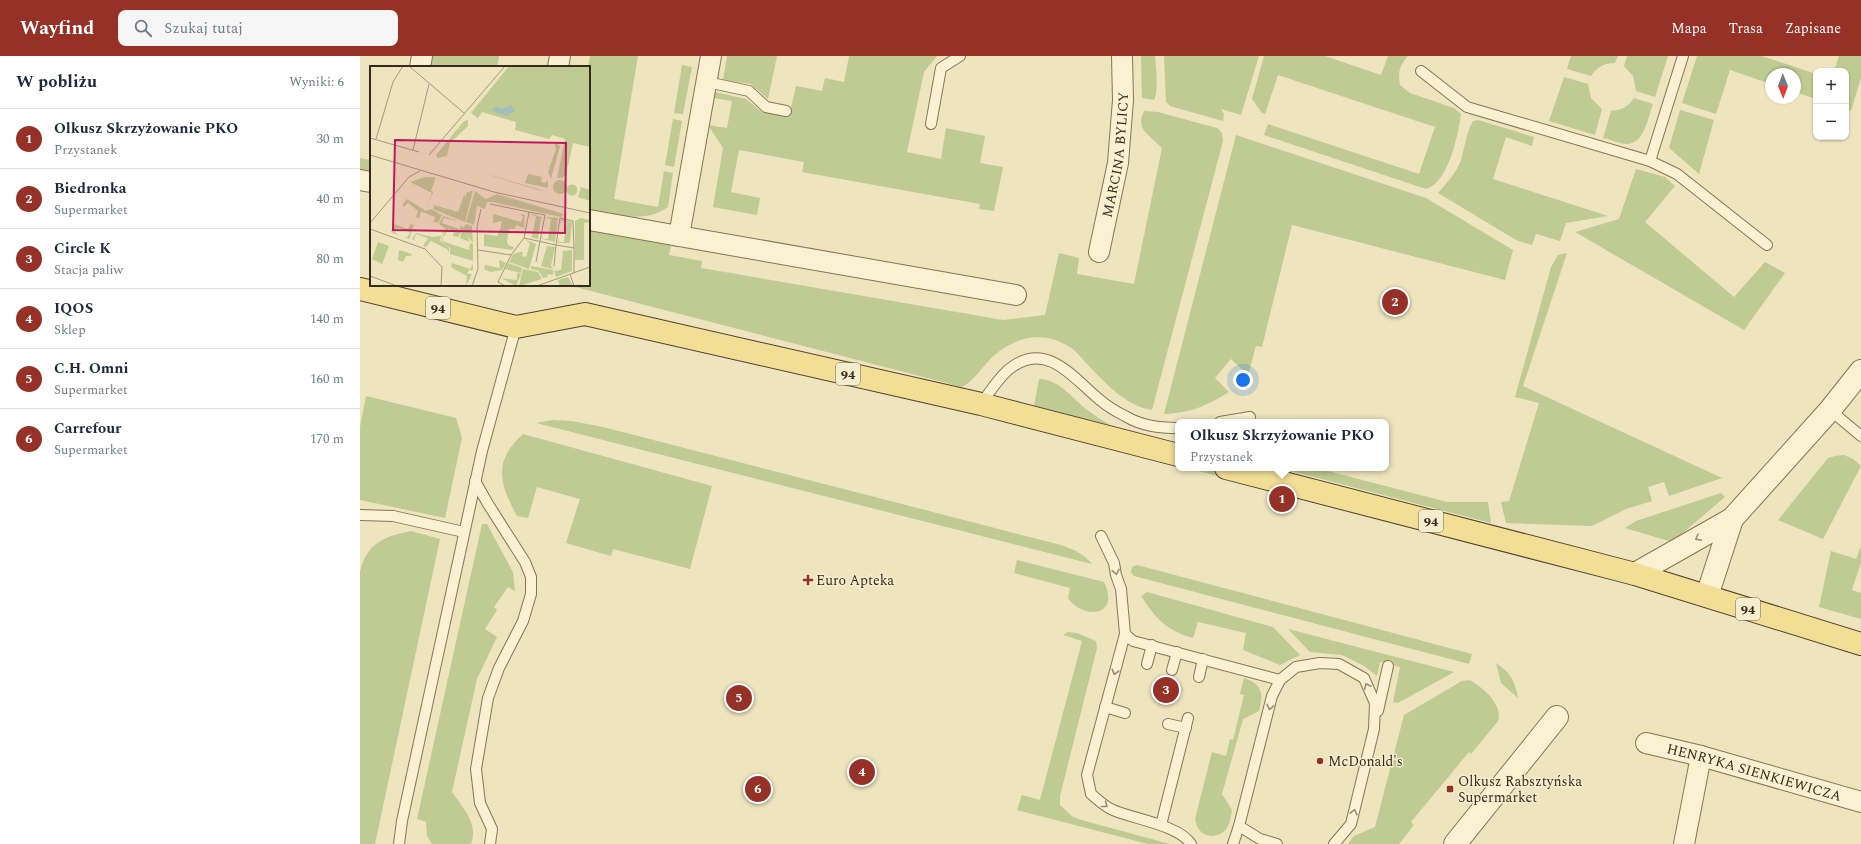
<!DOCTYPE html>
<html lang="pl">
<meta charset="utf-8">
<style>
body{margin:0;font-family:Spectral,serif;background:#f6f6f7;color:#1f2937}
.controls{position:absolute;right:12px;top:12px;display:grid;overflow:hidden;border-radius:8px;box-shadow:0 1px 3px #0004}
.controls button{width:36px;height:36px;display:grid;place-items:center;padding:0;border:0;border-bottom:1px solid #e0e1e3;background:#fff;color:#1f2937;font:20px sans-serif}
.compass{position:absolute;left:1405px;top:12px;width:36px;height:36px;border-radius:50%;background:#fff;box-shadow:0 1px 3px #0004;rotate:179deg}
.you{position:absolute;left:883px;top:324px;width:14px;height:14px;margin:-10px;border:3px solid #fff;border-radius:50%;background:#1a73e8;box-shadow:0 0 0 6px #1a73e833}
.badge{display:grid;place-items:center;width:26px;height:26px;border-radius:50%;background:#953127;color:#fff;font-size:13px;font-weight:700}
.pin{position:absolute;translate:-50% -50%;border:2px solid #fff;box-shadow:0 1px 4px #0006}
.popup{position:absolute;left:815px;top:363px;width:214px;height:52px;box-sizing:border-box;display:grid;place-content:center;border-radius:8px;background:#fff;filter:drop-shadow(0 1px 3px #0005);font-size:13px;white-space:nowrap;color:#747a83}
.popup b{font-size:15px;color:#1f2937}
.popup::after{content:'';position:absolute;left:50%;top:100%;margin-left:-8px;border:8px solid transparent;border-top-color:#fff}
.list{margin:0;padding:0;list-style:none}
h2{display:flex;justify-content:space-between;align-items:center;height:52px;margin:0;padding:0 16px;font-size:17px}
h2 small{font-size:13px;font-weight:400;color:#747a83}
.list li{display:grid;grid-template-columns:26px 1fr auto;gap:12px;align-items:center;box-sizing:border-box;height:60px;padding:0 16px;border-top:1px solid #e0e1e3}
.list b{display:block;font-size:15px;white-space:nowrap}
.list p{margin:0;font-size:13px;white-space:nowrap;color:#747a83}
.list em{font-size:13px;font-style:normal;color:#747a83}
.icon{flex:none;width:22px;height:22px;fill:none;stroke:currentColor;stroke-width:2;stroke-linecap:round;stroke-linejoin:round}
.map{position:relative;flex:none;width:1501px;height:788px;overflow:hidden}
header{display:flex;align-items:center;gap:24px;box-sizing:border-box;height:56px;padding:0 20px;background:#953127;color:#fff}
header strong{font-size:19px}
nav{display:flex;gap:22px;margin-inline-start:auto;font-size:14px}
.search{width:280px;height:36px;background:#f6f6f7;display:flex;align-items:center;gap:10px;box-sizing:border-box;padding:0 14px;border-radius:8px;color:#747a83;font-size:15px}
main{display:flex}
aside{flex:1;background:#fff}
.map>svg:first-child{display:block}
</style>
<header>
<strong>Wayfind</strong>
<div class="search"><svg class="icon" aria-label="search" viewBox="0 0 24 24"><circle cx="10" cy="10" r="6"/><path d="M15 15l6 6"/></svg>Szukaj tutaj</div>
<nav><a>Mapa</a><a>Trasa</a><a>Zapisane</a></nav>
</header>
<main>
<aside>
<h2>W pobliżu<small>Wyniki: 6</small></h2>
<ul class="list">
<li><span class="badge">1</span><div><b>Olkusz Skrzyżowanie PKO</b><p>Przystanek</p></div><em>30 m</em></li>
<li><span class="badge">2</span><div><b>Biedronka</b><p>Supermarket</p></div><em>40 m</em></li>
<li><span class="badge">3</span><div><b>Circle K</b><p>Stacja paliw</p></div><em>80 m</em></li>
<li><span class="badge">4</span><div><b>IQOS</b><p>Sklep</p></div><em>140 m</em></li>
<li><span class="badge">5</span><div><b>C.H. Omni</b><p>Supermarket</p></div><em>160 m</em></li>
<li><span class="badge">6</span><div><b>Carrefour</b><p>Supermarket</p></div><em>170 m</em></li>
</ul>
</aside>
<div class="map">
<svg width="1501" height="788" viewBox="0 0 1501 788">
<rect width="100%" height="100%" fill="#eee4be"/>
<g fill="#bfcb92">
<polygon points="70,0 139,0 137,11 69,11"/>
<path d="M230 0H278L254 143 298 151 304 115 313 117 308 151C285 168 256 158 229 155L228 11Z"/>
<polygon points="367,0 417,0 408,43 391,28 363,24"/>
<polygon points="489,0 577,0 564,16 547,96 581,103 586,72 625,80 620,107 643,111 634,155 619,153 620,148 442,116 444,106 379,94 371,136 400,142 397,159 353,151 363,92 348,69 367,72 372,45 353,42 355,36 386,43 402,56 429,60 436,30 462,35 465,22 484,26"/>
<path d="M781 0H795C796 10 799 37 794 44L782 42Z"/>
<polygon points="804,0 899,0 881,59 861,53 864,58 863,65 810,50 806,46"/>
<path d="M904 0H965L1021 19 1028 0H1048C1039 9 1038 18 1040 29L1050 37 1094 52 1101 58C1098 79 1089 126 1066 133L904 79 908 68 1059 118 1075 71 918 19 905 58 902 57 892 43Z"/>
<path d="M1211 0H1258L1255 7C1244 7 1237 11 1231 20L1207 13Z"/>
<polygon points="1267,0 1308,0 1295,41 1276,35 1273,20 1264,10"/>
<polygon points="1337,0 1402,0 1456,18 1456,43 1435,36 1435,18 1411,18 1411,28 1370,14 1356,58 1322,47"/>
<polygon points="1479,0 1501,0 1501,22 1491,55 1486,53 1486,15 1474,15"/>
<polygon points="322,9 332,11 323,58 314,57"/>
<polygon points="1204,21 1228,28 1231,42 1242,53 1235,79 1189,65"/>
<path d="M1274 42 1293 48C1288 61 1285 87 1267 88 1260 88 1250 83 1243 82L1251 55C1262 54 1268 51 1274 42Z"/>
<polygon points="1320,54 1354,64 1339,118 1309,92"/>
<path d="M784 55 798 56 857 72 862 77 863 85 792 354C766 350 745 327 728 309 722 303 716 294 708 290 696 281 672 278 658 285 651 288 643 292 637 297 624 307 617 323 602 331L208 229H229V171L312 185 309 199 342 205 341 212 643 264 685 259 699 197 719 202 717 218 774 228 802 92C790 79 775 74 784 55Z"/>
<polygon points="313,63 322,65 314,111 305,109"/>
<path d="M1118 64 1174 81 1172 90 1146 81 1133 123 1248 160 1206 167 1200 185 1176 178 1172 189 1156 184 1078 137C1086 128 1097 116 1101 104 1105 91 1106 77 1113 65Z"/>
<path d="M876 79 1066 142 1153 194 1145 224 932 169 902 291 896 290 888 319 871 303 855 322 869 336C846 350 831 357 804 358Z"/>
<polygon points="0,102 11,104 11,118 0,116"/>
<polygon points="1276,113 1305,121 1315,130 1285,166 1374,241 1405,206 1425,217 1384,274 1215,176 1259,163"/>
<polygon points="1207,197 1163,330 1362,422 1309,440 1304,426 1288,431 1292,445 1266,453 1232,470 1146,467 1141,446 1149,445 1179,347 1155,341 1191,211 1198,199"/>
<path d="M679 323C700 324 711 341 726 353 734 359 742 364 750 369L674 350Z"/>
<polygon points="6,340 96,362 102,382 85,462 0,444 0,371"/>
<path d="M193 364 211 365 243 371 701 489C714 494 723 497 732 508L176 367Z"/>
<path d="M163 378 352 430 330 513 253 493 251 500 206 487 220 443 177 431 168 462 157 460C140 428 132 406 163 378Z"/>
<polygon points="1484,399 1493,403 1501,410 1463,483 1418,464 1468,402 1475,400"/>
<polygon points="826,412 879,412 886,427"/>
<polygon points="919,412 956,412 1087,446 1128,446 1131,467"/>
<polygon points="1361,437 1365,441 1312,486 1265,472 1276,465"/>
<path d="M122 468H127L153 516 155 535 148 531 134 551 137 554 125 573 137 581 117 623 92 736C103 752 119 768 111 788H72L67 780 66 766 57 763Z"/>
<path d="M51 475 80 483 15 788H0V516C6 487 25 480 51 475Z"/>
<polygon points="1501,490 1501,507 1492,534 1501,537 1501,563 1459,551 1471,495 1496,503"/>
<path d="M657 504 744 526C761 561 723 564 708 542L710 532 654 517Z"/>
<polygon points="777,509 1112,598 1109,608 774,520 771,516 772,511"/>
<path d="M787 536 913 571 940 599 920 609 883 594 886 577 838 566 833 582C806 574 797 564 781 540Z"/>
<polygon points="928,573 1094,616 1038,647 1033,646 1040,611 1020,606 1017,620 1004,610 982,599 950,596"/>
<polygon points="708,576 717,577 736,585 737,592 700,740 700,749 713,761 725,765 810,788 788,788 657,754 662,739 680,744 722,585 703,579"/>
<path d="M1136 607C1150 616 1155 625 1158 642L1141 627Z"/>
<path d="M884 622C902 628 904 638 899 655L883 663 862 738 872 754C871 760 870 767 867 772 861 782 844 783 838 772 836 769 836 765 835 763L852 696 866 700 870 683 873 684 884 639 880 638Z"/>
<path d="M1110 624C1123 632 1143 648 1138 665L1111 698 1109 696 1051 766 1054 769 1039 788H988L994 780 1015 771 1044 659 1102 625Z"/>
</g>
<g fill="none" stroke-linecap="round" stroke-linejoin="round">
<g stroke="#867557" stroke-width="12">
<g id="service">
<polyline points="1061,15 1107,51 1290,105 1317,118 1407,189"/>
<polyline points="347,26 389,35 406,51 426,55"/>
<polyline points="571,68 581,12 600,0"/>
<polyline points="1290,105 1323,0"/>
<path d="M621 348C629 337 641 318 652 311 688 285 715 324 740 344 747 350 757 356 765 360 782 370 799 372 818 372"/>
<polyline points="1470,354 1501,380"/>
<polyline points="860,366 890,361"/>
<polyline points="115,425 128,448 165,506 171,521 171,538 163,565 139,612 128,642 116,713 120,747 132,773 130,788"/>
<polyline points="0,459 33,460 104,476"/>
<path d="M741 480 754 507 756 519 761 533 765 578 727 719 731 738C737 743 745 751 753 754 773 763 819 769 831 788"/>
<polyline points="765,578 773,585 920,624"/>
<polyline points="787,608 792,589"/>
<polyline points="812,614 817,596"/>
<polyline points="839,621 843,603"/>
<polyline points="745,651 765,657"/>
<polyline points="1018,655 1028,610"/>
<polyline points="808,668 826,672"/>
<polyline points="801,769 828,662"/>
<polyline points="879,770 900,783 917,788"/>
<polyline points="39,788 42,765 122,395 156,271"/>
<polyline points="873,788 879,770 912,640 920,624 936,611 960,607 979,608 1004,622 1015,647 1014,673 991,768 974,788"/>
</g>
</g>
<g stroke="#867557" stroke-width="22">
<g id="minor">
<polyline points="351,0 319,180 656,239"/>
<polyline points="60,11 62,0"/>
<polyline points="198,11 200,0"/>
<polyline points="0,124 11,126"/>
<polyline points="229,164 319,180"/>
<path id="s1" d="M739 196 758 107 763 44 762 0"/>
<path id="s2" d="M1286 687 1341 700 1501 746"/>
<polyline points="1324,788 1341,700"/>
</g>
</g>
<g stroke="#867557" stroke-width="24">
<g id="tertiary">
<polyline points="1275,518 1372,463 1470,354 1501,315"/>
<polyline points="1347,540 1372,463"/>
<polyline points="1095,788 1197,661"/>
</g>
</g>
<g stroke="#53422c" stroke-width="24">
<g id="primary">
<polyline points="0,233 156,271 225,258 621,348 818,399"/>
<polyline points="866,412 1275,518 1501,588"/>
</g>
</g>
<use href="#service" stroke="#f9f1d1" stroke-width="10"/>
<use href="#minor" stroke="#f9f1d1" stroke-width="20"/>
<use href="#tertiary" stroke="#f9f1d1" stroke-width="22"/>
<use href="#primary" stroke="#f2de95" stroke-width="22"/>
</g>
<defs><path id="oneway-chevron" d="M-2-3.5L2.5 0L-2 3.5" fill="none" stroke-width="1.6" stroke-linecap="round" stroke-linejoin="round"/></defs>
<g stroke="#978e76">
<use href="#oneway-chevron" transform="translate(1338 482) rotate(151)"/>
<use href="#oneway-chevron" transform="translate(756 516) rotate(79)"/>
<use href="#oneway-chevron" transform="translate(755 616) rotate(105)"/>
<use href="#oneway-chevron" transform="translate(1007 630) rotate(-115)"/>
<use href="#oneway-chevron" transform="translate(910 651) rotate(104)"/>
<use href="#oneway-chevron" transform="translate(745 749) rotate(38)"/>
<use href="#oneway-chevron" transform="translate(994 756) rotate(-77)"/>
</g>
<g fill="#953127" stroke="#f5eece" stroke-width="1.5">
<path d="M446 518h4v4h4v4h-4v4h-4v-4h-4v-4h4z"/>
<circle cx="960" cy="705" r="4"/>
<rect x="1086" y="729" width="8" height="8" rx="2"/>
</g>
<g text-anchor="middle" stroke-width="3" stroke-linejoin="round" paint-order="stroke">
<g fill="#f5eece" stroke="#6f6651" stroke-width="1">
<rect x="66" y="241" width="24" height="22" rx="3"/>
<rect x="476" y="307" width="24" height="22" rx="3"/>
<rect x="1059" y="454" width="24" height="22" rx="3"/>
<rect x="1376" y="542" width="24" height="22" rx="3"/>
</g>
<g font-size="13" font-weight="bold" fill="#352b1c">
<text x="78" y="257">94</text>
<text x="488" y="323">94</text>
<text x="1071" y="470">94</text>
<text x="1388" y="558">94</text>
</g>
<g font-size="14" fill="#352b1c" stroke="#f5eece">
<text dy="5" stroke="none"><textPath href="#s1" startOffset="99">MARCINA BYLICY</textPath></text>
<text dy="5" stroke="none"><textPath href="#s2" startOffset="112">HENRYKA SIENKIEWICZA</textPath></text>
</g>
<g font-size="14" fill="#352b1c" stroke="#f5eece" text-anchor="start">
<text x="456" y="529">Euro Apteka</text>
<text x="968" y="710">McDonald's</text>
<text x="1098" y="730">Olkusz Rabsztyńska<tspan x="1098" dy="16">Supermarket</tspan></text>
</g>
</g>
<g transform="translate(10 10)">
<rect width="220" height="220" fill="#eee4be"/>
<path d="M139 0H220V81L203 77 196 109 192 112H187L195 73 182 69 179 73 145 64 146 56 112 46 108 52 101 47ZM98 54V60L80 77 77 90 68 92 66 89 94 55ZM184 76 190 80 181 113 178 106 186 83ZM112 107 134 113 175 125 168 124ZM158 108 172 111 171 116 175 117 178 114V122L155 117ZM55 111H65V114L61 125 63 126 57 142 62 127 40 116ZM183 121a7 7 0 1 1 14 0a7 7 0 1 1-14 0ZM196.5 124a5.5 5.5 0 1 1 11 0a5.5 5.5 0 1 1-11 0ZM211 121 220 124V135L208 131ZM103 124 95 156 63 143 64 139 88 146 94 129 96 131V127ZM105 125 116 133 127 128 194 148 191 151 122 136H117L115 143 107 140 104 159 96 156ZM37 133 56 145 51 146 49 152 46 151 48 145 38 137 34 141 32 139ZM61 143 72 149 68 157 61 155H64L65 151 52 146ZM123 148 151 156 153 151 150 148 155 149 154 162 146 159 145 163H139L137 175 138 179 144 181 142 184 114 180V168L127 170 130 164 132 155 123 157ZM163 148 174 152H171L168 173 160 171 162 170 166 150 161 149 159 153 160 149ZM73 150 91 156 74 152 72 157 90 163 91 159 93 162 96 158 102 160 103 177 96 168 100 176 90 172 92 164 88 171 83 170 84 165 78 163 76 168 72 167 71 165 76 163 69 158ZM177 151 188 152 185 176 172 173 173 169V173H178L181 153 177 152 175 156ZM211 152 220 154V156L214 157V194H205V155ZM191 153 202 156 200 177H188V172L189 176H194L197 156 192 155 190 159ZM24 158 38 163 40 158 44 159 39 173 35 171H38L40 166 27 162 25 166 28 169 21 166ZM46 167 62 171 71 170 70 175 77 180 79 182V187L77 183 61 175 56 181 53 180 58 172 46 168 44 173 46 175 42 173ZM73 168 76 169 73 170 72 175 99 184 100 177 103 178V195L80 188V182L71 175ZM156 174 166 178 159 203 139 196 143 188 150 186H153L152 190 156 191 160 178ZM8 176 19 180 12 198 2 193ZM177 180 185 181 181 200 183 203 171 200ZM29 184 42 188 41 190H36L33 196 28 194ZM202 184V205L186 211 184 205 191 204 193 185ZM129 194 136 197 132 204 120 206 114 203 115 199 130 202ZM82 197 100 203 103 198V205L99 204 97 208H102L96 220 97 210 81 201ZM138 197 152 202 151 207 135 203ZM161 200 183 204V209L177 208 178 211 173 212 169 205 161 203ZM153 203 168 206 172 213 149 220ZM147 207 151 208 146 220 131 212 147 214ZM198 211 203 220H190L188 214Z" fill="#bfcb92"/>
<path d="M141 39 145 45 136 50 121 44 127 40 131 43Z" fill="#a2bfb9"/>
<path fill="none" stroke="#a49a7d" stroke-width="1" d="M39 0 94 47M0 72 49 86M6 73 23 16 33 0M43 84 59 18M0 89 124 126 220 147M59 89 135 0M159 146 175 149 166 196M0 157 39 111 50 105M0 163 55 183 72 201 71 219M154 172 186 179 204 182 203 155 190 152 186 179 184 200M108 184 141 189 154 172 159 146 120 138M204 207V182M200 208 204 220M0 210 27 220M67 220H83M102 220 108 203 107 161 111 143M135 220 128 216 141 189M167 220 220 201"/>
<path fill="#c2185b" fill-opacity="0.15" stroke="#c2185b" stroke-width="2" d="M25 74 196 77 195 167 23 164Z"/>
<rect width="220" height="220" fill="none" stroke="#352b1c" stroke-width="2"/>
</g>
</svg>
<div class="controls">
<button>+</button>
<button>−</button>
</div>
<svg class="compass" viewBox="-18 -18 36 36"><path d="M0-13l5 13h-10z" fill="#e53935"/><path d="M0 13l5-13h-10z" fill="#747a83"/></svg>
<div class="you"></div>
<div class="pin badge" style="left:922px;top:443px">1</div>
<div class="popup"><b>Olkusz Skrzyżowanie PKO</b>Przystanek</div>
<div class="pin badge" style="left:1035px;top:246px">2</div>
<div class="pin badge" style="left:806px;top:634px">3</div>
<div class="pin badge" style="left:502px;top:716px">4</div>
<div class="pin badge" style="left:379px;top:642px">5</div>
<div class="pin badge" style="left:398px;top:733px">6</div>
</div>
</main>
